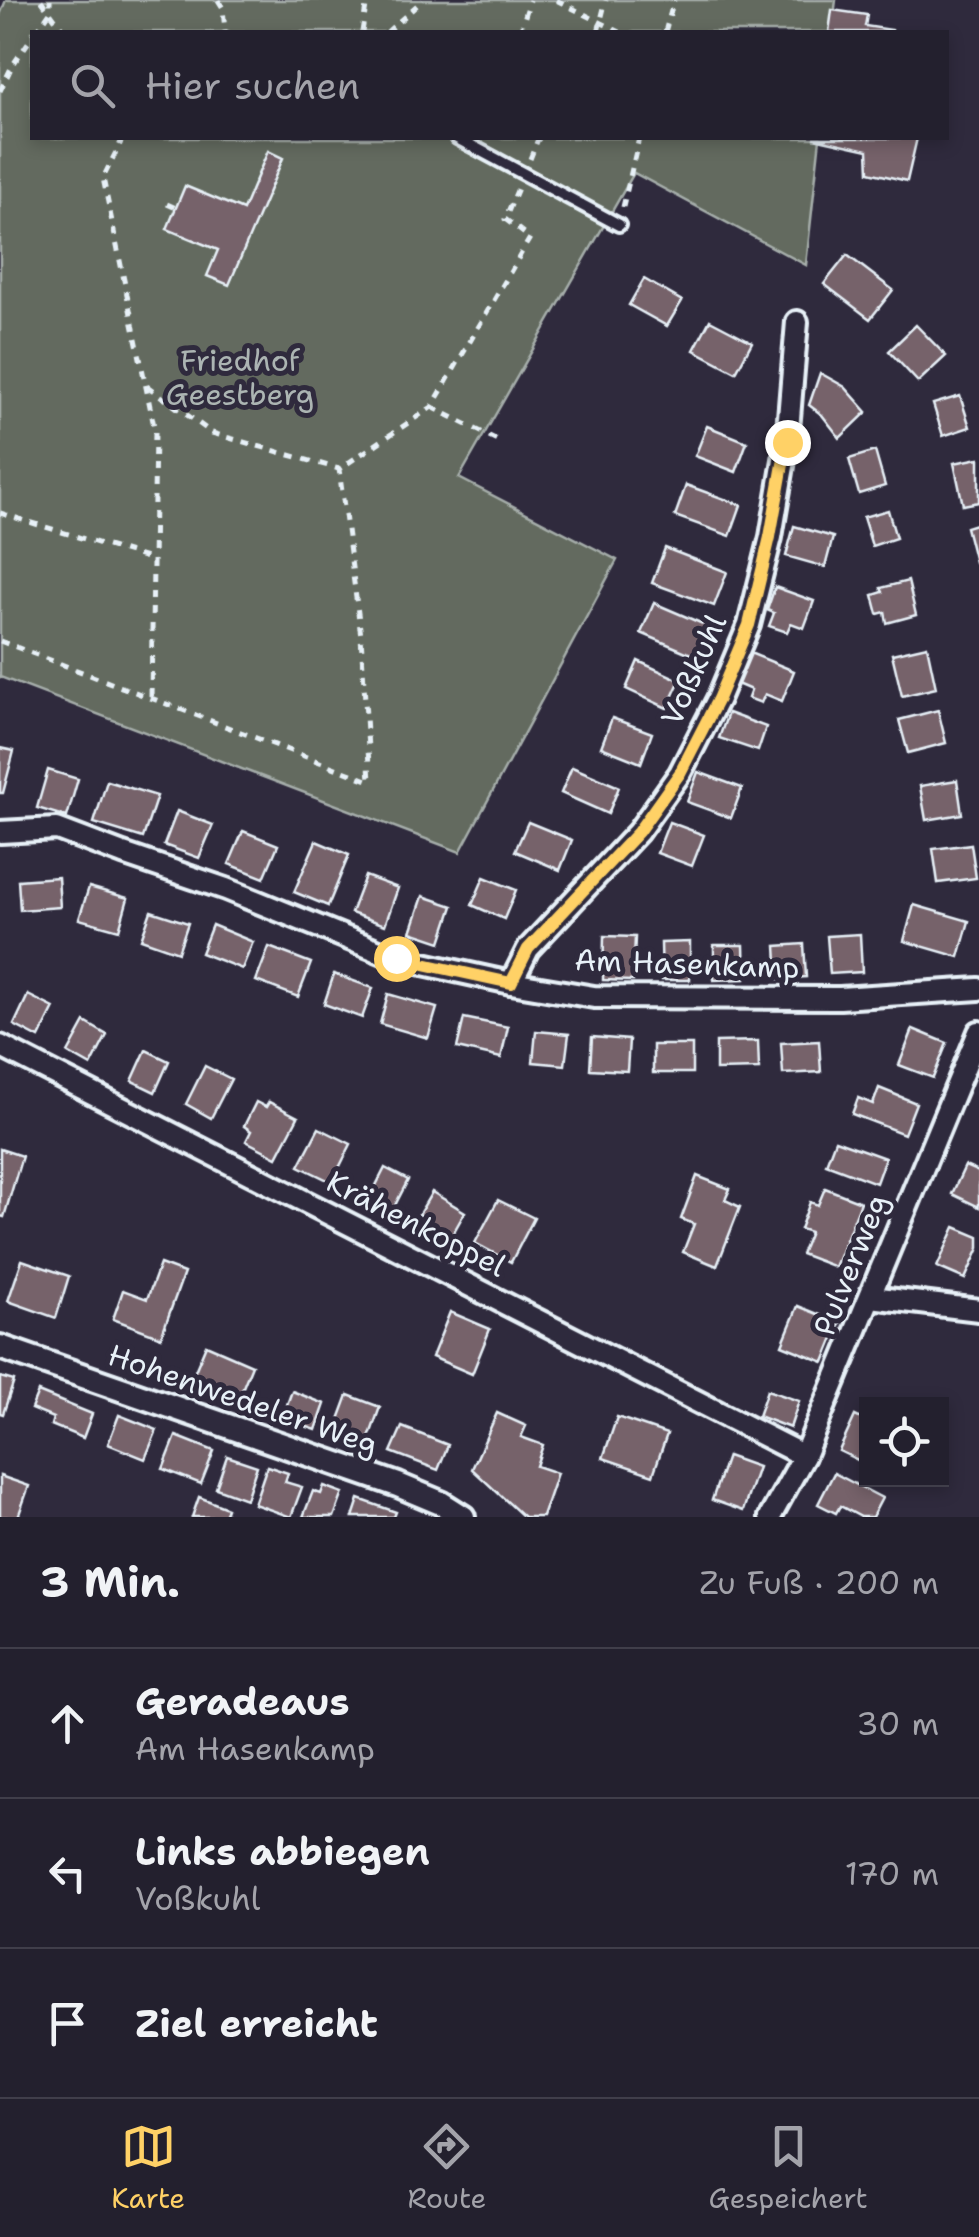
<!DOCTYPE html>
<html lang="de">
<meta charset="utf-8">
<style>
body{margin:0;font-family:"Shantell Sans",sans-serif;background:#2b2836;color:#f1f3f6}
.controls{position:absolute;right:30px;bottom:30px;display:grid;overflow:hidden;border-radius:0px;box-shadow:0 5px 15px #0003}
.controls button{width:90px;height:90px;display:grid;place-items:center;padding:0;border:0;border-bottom:2px solid #403e4a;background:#23202e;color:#f1f3f6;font:50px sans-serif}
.stop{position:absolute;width:30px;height:30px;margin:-22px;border:8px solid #ffd166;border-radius:50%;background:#fff}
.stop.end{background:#ffd166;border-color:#fff;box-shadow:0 2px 10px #0008}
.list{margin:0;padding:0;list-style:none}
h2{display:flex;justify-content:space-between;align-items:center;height:130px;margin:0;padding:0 40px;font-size:42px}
h2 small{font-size:32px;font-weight:400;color:#a3a3aa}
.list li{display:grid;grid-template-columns:65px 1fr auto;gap:30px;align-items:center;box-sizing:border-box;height:150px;padding:0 40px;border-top:2px solid #403e4a}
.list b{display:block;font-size:38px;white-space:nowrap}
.list p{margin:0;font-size:32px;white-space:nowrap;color:#a3a3aa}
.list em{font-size:32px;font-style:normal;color:#a3a3aa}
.icon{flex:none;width:55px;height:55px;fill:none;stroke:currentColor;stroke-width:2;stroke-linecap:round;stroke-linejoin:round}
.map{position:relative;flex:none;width:979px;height:1517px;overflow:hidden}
.search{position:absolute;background:#23202e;box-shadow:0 5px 15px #0003;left:30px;right:30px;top:30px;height:110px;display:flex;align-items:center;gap:25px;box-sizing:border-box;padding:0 35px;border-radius:0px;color:#a3a3aa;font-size:38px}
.sheet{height:580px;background:#23202e}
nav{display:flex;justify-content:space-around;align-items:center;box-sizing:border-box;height:140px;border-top:2px solid #403e4a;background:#23202e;font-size:28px;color:#a3a3aa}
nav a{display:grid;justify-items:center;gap:5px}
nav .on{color:#ffd166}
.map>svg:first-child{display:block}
</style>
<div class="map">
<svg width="979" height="1517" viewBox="0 0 979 1517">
<rect width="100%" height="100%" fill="#2f2a3d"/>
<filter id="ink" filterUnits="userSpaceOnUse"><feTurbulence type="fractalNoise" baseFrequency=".01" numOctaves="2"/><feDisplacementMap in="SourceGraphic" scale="20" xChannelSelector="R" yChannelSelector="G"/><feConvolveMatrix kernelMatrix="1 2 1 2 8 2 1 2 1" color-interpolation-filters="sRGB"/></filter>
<g filter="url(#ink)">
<polygon fill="#636b5e" stroke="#a6aeab" stroke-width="2.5" points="6,0 836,0 832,32 32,32 32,138 820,138 806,265 634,173 459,478 617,560 460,852 0,677 0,15"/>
<g fill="#76626b" stroke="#e8f1f8" stroke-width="2.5">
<polygon points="832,10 867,15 865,26 892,30 892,32 829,32"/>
<polygon points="814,138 917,138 907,181 869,172 868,150"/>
<polygon points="268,151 283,158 229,285 207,276 218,250 167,229 185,186 243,210"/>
<polygon points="847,255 893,290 870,319 824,284"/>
<polygon points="644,279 682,301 667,326 629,305"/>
<polygon points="710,320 752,342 736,372 694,350"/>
<polygon points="916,325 946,356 918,382 889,351"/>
<polygon points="820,373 845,387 867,412 840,438 822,415 809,405"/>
<polygon points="960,396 970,427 943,436 933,404"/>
<polygon points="707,426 747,442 736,472 695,456"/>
<polygon points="875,451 885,486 859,494 849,459"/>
<polygon points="979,458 979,502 963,505 954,463"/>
<polygon points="686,485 741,505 730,536 675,516"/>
<polygon points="888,510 896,538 872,546 863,517"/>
<polygon points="979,523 979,560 975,562 966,527"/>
<polygon points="794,526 833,537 825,567 786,556"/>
<polygon points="665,548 727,572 714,606 652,583"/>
<polygon points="908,581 916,615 887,623 885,612 878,614 873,595 883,592 881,588"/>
<polygon points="775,587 814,601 804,628 791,623 787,632 769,626 774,613 767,610"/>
<polygon points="654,603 710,627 698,657 641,633"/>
<polygon points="927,646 936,688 902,696 892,654"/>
<polygon points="750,653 794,671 782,701 765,694 761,703 748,698 751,690 737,684"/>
<polygon points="638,661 680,680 667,708 626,689"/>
<polygon points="938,710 946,743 908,753 899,720"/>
<polygon points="728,713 766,727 758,751 719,738"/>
<polygon points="612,718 652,733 641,763 601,747"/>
<polygon points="0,748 14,751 3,793 0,793"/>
<polygon points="572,767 619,787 608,814 561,793"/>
<polygon points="48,770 78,779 67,817 37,808"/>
<polygon points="698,772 742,788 731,818 687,802"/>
<polygon points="957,780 962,814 926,820 920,786"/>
<polygon points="107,781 157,796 143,838 94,823"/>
<polygon points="177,811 213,825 199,858 164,845"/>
<polygon points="528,822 572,840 560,870 515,851"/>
<polygon points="669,822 704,835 692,866 657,853"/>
<polygon points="243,831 278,845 264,878 229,864"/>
<polygon points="316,841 349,855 328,906 294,892"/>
<polygon points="971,844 976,878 938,883 933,849"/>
<polygon points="365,876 398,888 385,925 351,913"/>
<polygon points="58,877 60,907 20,910 18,880"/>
<polygon points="484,877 516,890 504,919 472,905"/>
<polygon points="89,887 128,898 119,930 79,919"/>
<polygon points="423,896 453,906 441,942 411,932"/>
<polygon points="914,905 969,921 959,957 904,941"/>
<polygon points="151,911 188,923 178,952 141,939"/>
<polygon points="212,925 253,942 242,969 201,953"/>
<polygon points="860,934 862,972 830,974 827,936"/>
<polygon points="604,936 635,937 633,981 603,980"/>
<polygon points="690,942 690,980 662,980 661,943"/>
<polygon points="804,944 806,977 778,979 776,946"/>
<polygon points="714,945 744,945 745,979 714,980"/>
<polygon points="269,947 311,963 298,997 256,981"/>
<polygon points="334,974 373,988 362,1018 324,1004"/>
<polygon points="388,994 437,1008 428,1038 380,1024"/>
<polygon points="28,995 54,1008 39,1038 14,1025"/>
<polygon points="464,1018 508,1027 501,1058 457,1048"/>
<polygon points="85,1022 107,1035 91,1066 68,1053"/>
<polygon points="913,1029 947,1043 933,1078 899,1065"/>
<polygon points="536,1031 569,1034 565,1065 533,1062"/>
<polygon points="592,1037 629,1040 627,1071 590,1069"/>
<polygon points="758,1041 759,1069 716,1070 716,1042"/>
<polygon points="819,1041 821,1072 783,1074 781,1043"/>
<rect x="653" y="1045" width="39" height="28"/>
<polygon points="146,1050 169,1061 155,1092 132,1081"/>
<polygon points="205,1066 231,1079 211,1118 186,1104"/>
<polygon points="879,1088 916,1103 904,1134 852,1114 858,1098 873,1104"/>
<polygon points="256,1102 266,1107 269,1102 298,1117 277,1157 246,1141 251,1131 244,1126"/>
<polygon points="319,1128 351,1144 332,1182 299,1166"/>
<polygon points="835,1140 885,1158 876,1183 826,1164"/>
<polygon points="0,1149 22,1156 4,1217 0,1216"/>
<polygon points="965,1166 979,1172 979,1207 952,1194"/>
<polygon points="385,1168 408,1180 391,1213 368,1201"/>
<polygon points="697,1176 730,1189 725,1200 740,1207 717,1266 683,1252 694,1224 681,1219"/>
<polygon points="825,1188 861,1202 835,1267 801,1254 810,1232 800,1229 810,1202 818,1205"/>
<polygon points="432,1192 465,1212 448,1242 424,1228 429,1220 419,1214"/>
<polygon points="498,1200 534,1218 511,1262 475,1243"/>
<polygon points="955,1227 979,1237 979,1248 965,1279 937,1267"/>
<polygon points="22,1260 69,1276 56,1318 8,1301"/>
<polygon points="160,1264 184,1273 161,1337 113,1319 123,1290 147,1299"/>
<polygon points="798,1306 840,1323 824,1362 782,1345"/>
<polygon points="450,1312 490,1329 472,1374 432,1357"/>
<polygon points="206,1345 252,1365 239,1397 192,1378"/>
<polygon points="0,1377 14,1381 3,1414 0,1413"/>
<polygon points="767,1390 799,1401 790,1428 758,1416"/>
<polygon points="292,1391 325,1404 316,1430 282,1418"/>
<polygon points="38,1392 92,1414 83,1438 51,1425 53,1418 31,1409"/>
<polygon points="348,1395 380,1407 367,1444 334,1433"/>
<polygon points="497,1413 526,1426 521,1437 543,1445 536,1466 557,1473 542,1517 524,1517 472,1469"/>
<polygon points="119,1415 157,1430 145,1459 108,1444"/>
<polygon points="855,1416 866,1421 866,1464 839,1451"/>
<polygon points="617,1417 667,1434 653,1475 603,1458"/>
<polygon points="402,1427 448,1445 438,1470 391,1452"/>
<polygon points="176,1436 214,1451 201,1484 163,1469"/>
<polygon points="227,1456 257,1466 246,1499 216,1488"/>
<polygon points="727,1456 758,1467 743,1511 712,1500"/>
<polygon points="267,1466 288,1473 285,1482 302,1487 291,1517 254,1504"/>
<polygon points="834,1473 882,1498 872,1517 861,1517 840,1506 836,1513 818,1504"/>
<polygon points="0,1476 29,1486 18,1517 0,1517"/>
<polygon points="324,1486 343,1493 334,1517 303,1517 313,1491 321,1494"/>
<polygon points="199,1497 227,1508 224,1517 192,1517"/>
<polygon points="359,1499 396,1512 394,1517 353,1517"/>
</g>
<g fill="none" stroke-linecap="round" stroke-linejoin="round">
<g stroke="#e8f1f8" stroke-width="18">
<polyline id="service" points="457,138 619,225"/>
</g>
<g stroke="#e8f1f8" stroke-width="28">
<g id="minor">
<polyline points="0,832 57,829 123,854 226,889 396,958 511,983 594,997 840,998 979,989"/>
<polyline points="511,983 528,949 638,832 680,773 718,699 749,625 771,537 787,442 797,322"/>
<polyline points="0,1046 804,1456"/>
<polyline points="871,1297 979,1310"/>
<polyline points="770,1517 804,1456 979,1032"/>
</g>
</g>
<g stroke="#e8f1f8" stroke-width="30">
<polyline id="tertiary" points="0,1347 398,1485 441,1503 463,1517"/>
</g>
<g stroke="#e8f1f8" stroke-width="5" stroke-dasharray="8 8" stroke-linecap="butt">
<polyline points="41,0 65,32"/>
<polyline points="218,0 223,8 225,32"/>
<polyline points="556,0 620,32"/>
<polyline points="36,32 50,12 50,0"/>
<polyline points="362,32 367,0"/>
<polyline points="387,32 423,0"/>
<polyline points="520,32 530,0"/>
<polyline points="598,32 606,0"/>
<polyline points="665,32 674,0"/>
<polyline points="0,91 12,66 32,37"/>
<polyline points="123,138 103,178 155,431 151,698"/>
<polyline points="530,159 538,139 544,138"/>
<polyline points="167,204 176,208"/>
<polyline points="623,207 639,138"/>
<polyline points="147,386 212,433 339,469"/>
<polyline points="432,407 503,443"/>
<polyline points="0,513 153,560"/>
<polyline points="0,641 370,781 361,636 339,469 432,407 530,238 505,219 518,188"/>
</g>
<use href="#service" stroke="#2f2a3d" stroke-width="10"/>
<use href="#minor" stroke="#2f2a3d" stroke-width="20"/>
<use href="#tertiary" stroke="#2f2a3d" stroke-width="22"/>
</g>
</g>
<g fill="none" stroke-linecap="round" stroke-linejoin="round" filter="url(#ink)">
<polyline stroke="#ffd166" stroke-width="12" points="396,958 511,983 528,949 638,832 680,773 718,699 749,625 770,537 787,442"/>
</g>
<g text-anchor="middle" stroke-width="10" stroke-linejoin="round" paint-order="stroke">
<g font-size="30" fill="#acb5b3" stroke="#2f2a3d">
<text x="240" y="371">Friedhof<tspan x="240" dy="34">Geestberg</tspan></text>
</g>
<g font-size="30" fill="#e8f1f8" stroke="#2f2a3d">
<text transform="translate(694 670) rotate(-66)" y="10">Voßkuhl</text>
<text transform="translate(687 964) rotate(2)" y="10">Am Hasenkamp</text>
<text transform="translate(416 1224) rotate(27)" y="10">Krähenkoppel</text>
<text transform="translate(851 1265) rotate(-68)" y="10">Pulverweg</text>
<text transform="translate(243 1400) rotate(19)" y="10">Hohenwedeler Weg</text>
</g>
</g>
</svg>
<div class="controls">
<button><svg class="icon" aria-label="locate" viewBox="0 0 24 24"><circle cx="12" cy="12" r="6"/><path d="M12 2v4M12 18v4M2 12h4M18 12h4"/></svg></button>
</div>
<div class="stop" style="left:396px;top:958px"></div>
<div class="stop end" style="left:787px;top:442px"></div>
<div class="search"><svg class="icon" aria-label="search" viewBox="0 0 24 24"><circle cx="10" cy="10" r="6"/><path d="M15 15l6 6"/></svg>Hier suchen</div>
</div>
<section class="sheet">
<h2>3 Min.<small>Zu Fuß · 200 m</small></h2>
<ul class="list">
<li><svg class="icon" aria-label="ahead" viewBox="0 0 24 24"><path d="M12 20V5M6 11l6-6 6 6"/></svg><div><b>Geradeaus</b><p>Am Hasenkamp</p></div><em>30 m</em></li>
<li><svg class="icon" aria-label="left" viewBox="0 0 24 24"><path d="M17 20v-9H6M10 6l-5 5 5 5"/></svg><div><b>Links abbiegen</b><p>Voßkuhl</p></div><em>170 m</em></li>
<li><svg class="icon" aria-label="arrive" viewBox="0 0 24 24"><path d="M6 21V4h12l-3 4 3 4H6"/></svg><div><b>Ziel erreicht</b></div></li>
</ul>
</section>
<nav>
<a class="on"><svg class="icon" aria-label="map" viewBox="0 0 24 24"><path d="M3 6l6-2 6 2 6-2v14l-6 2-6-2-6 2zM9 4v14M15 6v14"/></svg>Karte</a>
<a><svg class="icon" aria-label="directions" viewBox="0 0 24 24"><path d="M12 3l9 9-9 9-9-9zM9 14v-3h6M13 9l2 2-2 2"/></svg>Route</a>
<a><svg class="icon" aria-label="saved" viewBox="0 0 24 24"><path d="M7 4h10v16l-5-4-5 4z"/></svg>Gespeichert</a>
</nav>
